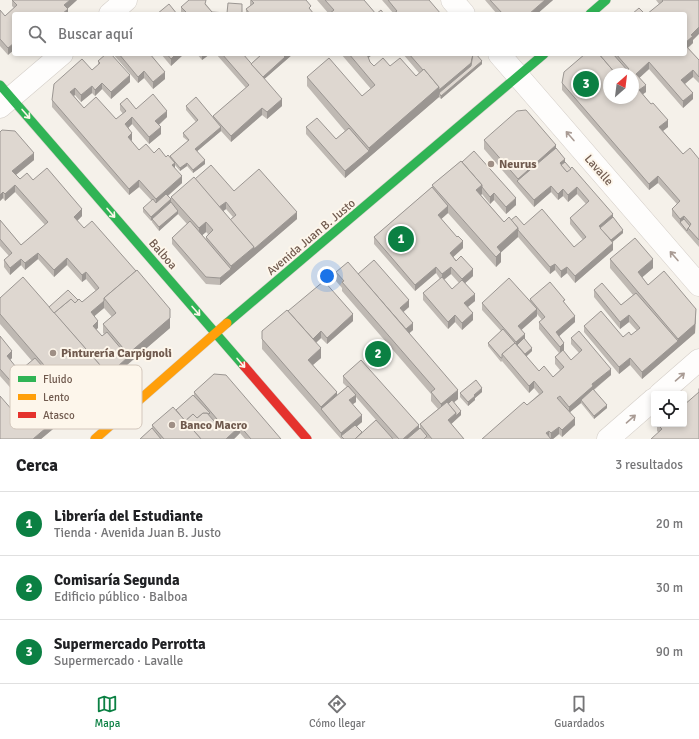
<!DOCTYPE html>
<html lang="es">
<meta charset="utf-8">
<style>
body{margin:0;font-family:Signika,sans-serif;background:#f6f6f6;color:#202124}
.controls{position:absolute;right:12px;bottom:12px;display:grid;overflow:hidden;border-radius:4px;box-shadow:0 2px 6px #0003}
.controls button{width:36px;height:36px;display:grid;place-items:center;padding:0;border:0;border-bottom:1px solid #e0e0e0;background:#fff;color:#202124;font:20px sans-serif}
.compass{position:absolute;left:603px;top:68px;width:36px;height:36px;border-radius:50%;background:#fff;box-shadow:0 2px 6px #0003;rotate:28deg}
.you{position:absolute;left:327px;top:276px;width:14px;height:14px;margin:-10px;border:3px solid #fff;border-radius:50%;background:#1a73e8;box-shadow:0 0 0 6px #1a73e833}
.badge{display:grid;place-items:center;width:26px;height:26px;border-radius:50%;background:#0b8043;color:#fff;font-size:13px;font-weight:700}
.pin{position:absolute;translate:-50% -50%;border:2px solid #fff;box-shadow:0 1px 4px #0006}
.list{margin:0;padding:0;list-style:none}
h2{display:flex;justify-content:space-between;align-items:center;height:52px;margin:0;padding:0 16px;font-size:17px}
h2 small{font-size:13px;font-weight:400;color:#757577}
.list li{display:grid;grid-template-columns:26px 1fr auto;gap:12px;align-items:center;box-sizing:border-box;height:64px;padding:0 16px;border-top:1px solid #e0e0e0}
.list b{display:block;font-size:15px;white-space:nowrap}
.list p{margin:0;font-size:13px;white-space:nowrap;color:#757577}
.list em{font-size:13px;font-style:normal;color:#757577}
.icon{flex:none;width:22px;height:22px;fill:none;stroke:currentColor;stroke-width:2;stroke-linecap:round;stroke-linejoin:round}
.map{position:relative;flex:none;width:699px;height:439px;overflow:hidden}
.search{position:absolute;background:#fff;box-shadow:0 2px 6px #0003;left:12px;right:12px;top:12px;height:44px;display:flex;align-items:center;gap:10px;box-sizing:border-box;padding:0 14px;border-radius:4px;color:#757577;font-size:15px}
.sheet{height:244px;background:#fff}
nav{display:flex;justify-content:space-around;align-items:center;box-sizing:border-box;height:56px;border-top:1px solid #e0e0e0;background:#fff;font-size:11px;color:#757577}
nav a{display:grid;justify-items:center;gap:2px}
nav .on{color:#0b8043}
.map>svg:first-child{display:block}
</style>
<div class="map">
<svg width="699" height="439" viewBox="0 0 699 439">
<rect width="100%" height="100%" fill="#f5f1ea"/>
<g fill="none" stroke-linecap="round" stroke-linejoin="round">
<g stroke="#d4cec8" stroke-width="23">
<g id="street">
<polyline points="452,0 464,14"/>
<polyline points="110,14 126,0"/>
<polyline points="499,54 699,285"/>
<polyline points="0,107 62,54"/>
<polyline points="660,394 699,360"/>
<polyline points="608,439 654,399"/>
</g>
</g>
<g stroke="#d4cdc6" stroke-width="10">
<g id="fast">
<polyline points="590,14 606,0"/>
<polyline points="0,85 244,366"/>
<polyline points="227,323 544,54"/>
</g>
</g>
<g stroke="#d4cdc6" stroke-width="10">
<polyline id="slow" points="95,439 227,323"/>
</g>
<g stroke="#d4cdc6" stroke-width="10">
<polyline id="jam" points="244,366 307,439"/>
</g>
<use href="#street" stroke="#fefdfc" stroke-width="22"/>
<use href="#fast" stroke="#30b455" stroke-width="9"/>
<use href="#slow" stroke="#ff9f0a" stroke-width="9"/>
<use href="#jam" stroke="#e5322d" stroke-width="9"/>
</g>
<g fill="#bfb9b3" fill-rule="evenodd">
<polygon points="12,0 77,0 67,9 68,14 14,14 8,55 0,46 0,10 5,16 14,8 12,6"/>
<polygon points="250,0 306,0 311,11 314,14 246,14 246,9 250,6"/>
<polygon points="317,0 364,0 376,14 384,14 329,14"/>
<polygon points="382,0 429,0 394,14"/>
<polygon points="485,0 553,0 537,14 497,14"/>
<polygon points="656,0 679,0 693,40 693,43 688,48 699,60 699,83 693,77 685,84 693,99 683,108 649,69 639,78 646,92 643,94 668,127 663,131 683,154 699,159 699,247 672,216 672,209 677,204 658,183 649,190 562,90 562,83 585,54 685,54 659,4"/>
<polygon points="206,4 212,12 242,14 181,14 181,7"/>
<polygon points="113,54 150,54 165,79 153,89 144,78 138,83"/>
<polygon points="161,54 184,54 171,66"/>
<polygon points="197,54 210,54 202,60"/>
<path d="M216 54H243L251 64 262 54H293L264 79 282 106 267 119 262 115 231 142 221 131 197 151 205 164 193 173 187 166 180 171 175 165V169L182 183 168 196 171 202V197L195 179 234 191 297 219 220 285 206 284 172 244V238L187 224 178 214 159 231 152 222V219L151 221 143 212V208L152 201 139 187 129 195 52 107V100L92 70 98 65V61L130 82 111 99 102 89 95 96 92 93 81 102 75 95 74 96 84 108 116 119 123 114 120 110V104L167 117 159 125 161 134 149 144 132 124 128 128 132 140 131 141 139 150 154 153 166 157H170V156L188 141 183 137V133L196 122 186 110V106L213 118V116L246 88ZM226 209 233 217 230 220 223 211ZM206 232 208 234 206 237V239L202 235Z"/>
<polygon points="341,54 373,54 368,58 370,62 374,66 390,66 416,76 419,73 403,54 476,54 482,64 441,99 439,97 345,178 306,134 306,127 336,139 345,131 307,86 307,77 362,96 371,89"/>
<path d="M0 132 34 160 16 175 20 179 33 180 82 216 77 221 170 318V328L75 410 65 399 46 415 53 429 41 439H0L30 410 0 376V336L12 358 10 360 17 373 32 361 0 324V298L49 307 78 300 82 302 96 291 86 279 82 282 67 265 54 277 38 259 25 270 21 265 10 275 4 267V260L9 256 0 246V220L21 245 45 225 15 192 5 201 3 198 0 201ZM104 308 112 317 103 324V333L104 334 102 336 96 329 98 328 94 316Z"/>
<path d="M484 140 556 148 565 162 613 217 623 233 612 242 613 250 575 283 567 273 561 278 555 270 550 274 518 237 501 252V262L496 267 448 213 441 219 463 248 453 257 473 276 465 283 475 301 468 307 473 320 462 330 455 322 448 329 423 300V293L440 279 436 273 415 291 374 244V237L432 187V185L461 161 516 205 506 214 494 200 490 204 482 194 481 195 504 222 511 220 574 247 583 240 570 224V218L586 204 577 194 568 202 563 196 558 200 551 192 534 207 484 149ZM451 274 459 283 452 289 444 280Z"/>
<polygon points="610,259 653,268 642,277 648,285 696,318 695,333 642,379 630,365 619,374 584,332 584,326 623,337 631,335 637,331 629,322 620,329 594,297 594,290 621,305 633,295 610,268"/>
<path d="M336 272 358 274 409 307 403 312 413 330 409 333 458 399 454 402 461 415 451 424 464 439H341L262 349V331L288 311 353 321 327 344 321 338 316 343 321 358 313 365 337 395 347 387 343 383V376L419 429 420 428V424L438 409 431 401V394L342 291V288L336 281ZM356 397 376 420 362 433 357 426 362 422 352 404 356 402Z"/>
<path d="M530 299 565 304 575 322 559 336 564 350 563 351 571 360 579 353 571 344V338L611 375 594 390 607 408 594 419 581 403 570 412 575 425 562 437 559 434 553 439H482L527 405 539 394 534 388 529 393 502 361 501 362 488 346V343L501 331 482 310V303L530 302ZM537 314 542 320 539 322V329L559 353 555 357V364L560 370 553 377 539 371 526 357 532 351 525 339 521 330 537 316Z"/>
<polygon points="699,388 699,439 658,432 657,431 657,424 684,424 689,401 698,393 698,389"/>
<polygon points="194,392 281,439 245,439 240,433 234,439 140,439 152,428 152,425 176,410 194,395"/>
<polygon points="482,392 475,398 475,400 468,406 460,397 460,393"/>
</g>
<g fill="#9b9692">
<polygon points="70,0 77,0 64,12 64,5"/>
<polygon points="545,0 553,0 537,14 529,14"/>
<polygon points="68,9 68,14 62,14"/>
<polygon points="699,27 699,34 693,40 693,43 685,50 685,43 691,35"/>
<polygon points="14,43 14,50 8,55 8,48"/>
<polygon points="176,54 184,54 171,66 171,59"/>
<polygon points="202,54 210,54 202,60"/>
<polygon points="285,54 293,54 261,82 261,78 285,57"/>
<polygon points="366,54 373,54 366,60"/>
<polygon points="473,54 471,69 439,93 439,97 345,178 345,171 369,151 369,148"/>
<polygon points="482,61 482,64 441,99 441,96"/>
<polygon points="649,62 649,69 636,81 636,74"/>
<polygon points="693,70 693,77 681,87 681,80"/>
<polygon points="144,71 144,78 138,83 138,77"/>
<polygon points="165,72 165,79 153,89 153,82"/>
<polygon points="130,75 130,82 111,99 111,92"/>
<polygon points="102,83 102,89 95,96 95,90"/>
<polygon points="646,85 646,92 639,97 639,90"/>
<polygon points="92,86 92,93 81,102 81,95"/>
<polygon points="75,88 75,95 70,98 70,92"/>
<polygon points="693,93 693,99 683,108 683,101"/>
<polygon points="282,99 282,106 267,119 267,112"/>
<polygon points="262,108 262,115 231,142 231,136"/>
<polygon points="167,111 167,117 155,128 155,121"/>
<polygon points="132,117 132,124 125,131 125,124"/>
<polygon points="668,120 668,127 659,134 659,127"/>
<polygon points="161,127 161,134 149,144 149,137"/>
<polygon points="221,127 221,131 195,153 195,149"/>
<polygon points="132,133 132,140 128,144 128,137"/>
<polygon points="556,145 556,155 518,182 518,179"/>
<polygon points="34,153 34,160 12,178 12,171"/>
<polygon points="565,159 565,165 562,168 560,163"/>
<polygon points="205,160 205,164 193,173 193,170"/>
<polygon points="175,163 175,169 172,165"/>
<polygon points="187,163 187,166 180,171 180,168"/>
<polygon points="182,176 182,183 156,206 156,199"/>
<polygon points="658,176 658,183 649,190 649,184"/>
<polygon points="139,180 139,187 129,195 129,189"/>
<polygon points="15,185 15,192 5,201 5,194"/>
<polygon points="482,185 482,194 476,199 476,190"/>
<polygon points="551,186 551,192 534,207 534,200"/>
<polygon points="577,187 577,194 568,202 568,195"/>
<polygon points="563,189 563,196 558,200 558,194"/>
<polygon points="3,192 3,198 0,201 0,195"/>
<polygon points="494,193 494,200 490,204 490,197"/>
<polygon points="516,198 516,205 506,214 506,207"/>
<polygon points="171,199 171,203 151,221 151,217"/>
<polygon points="226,202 226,209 218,215 218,208"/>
<polygon points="448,206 448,213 438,222 438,215"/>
<polygon points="82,209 82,216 74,224 74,217"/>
<polygon points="178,211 178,214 159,231 159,227"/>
<polygon points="297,212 297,219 254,256 254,249"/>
<polygon points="613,214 613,221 601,232 599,226"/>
<polygon points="684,216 684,223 680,222 680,219"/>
<polygon points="206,222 206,232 199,238 199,228"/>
<polygon points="518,228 518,237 497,256 497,247"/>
<polygon points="623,230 623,233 609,245 609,241"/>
<polygon points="463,241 463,248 450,260 450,253"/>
<polygon points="613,243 613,250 575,283 575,276"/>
<polygon points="254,247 254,256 220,285 220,278 231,269 231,266"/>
<polygon points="501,252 501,262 496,267 496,257"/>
<polygon points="38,253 38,259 25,270 25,263"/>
<polygon points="67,258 67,265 54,277 54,270"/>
<polygon points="21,259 21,265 10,275 10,268"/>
<polygon points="653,259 653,268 638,281 638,272"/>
<polygon points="555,264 555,270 550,274 550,267"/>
<polygon points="436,267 436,273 415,291 415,285"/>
<polygon points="451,267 451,274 442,281 442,274"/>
<polygon points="567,267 567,273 561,278 561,271"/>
<polygon points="473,269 473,276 462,286 462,279"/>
<polygon points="86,272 86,279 82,282 82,275"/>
<polygon points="475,294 475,301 464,310 464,303"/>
<polygon points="409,300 409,307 400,315 400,308"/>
<polygon points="104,301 104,308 91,319 91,312"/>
<polygon points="170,309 170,328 107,382 107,376 128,357 128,354"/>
<polygon points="537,309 537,316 518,333 518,326"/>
<polygon points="696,309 695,333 642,379 642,372 678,341 678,339"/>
<polygon points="473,313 473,320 462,330 462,323"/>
<polygon points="353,314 353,321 327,344 327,338"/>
<polygon points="455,315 455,322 448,329 448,322"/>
<polygon points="629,315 629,322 620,329 620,322"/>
<polygon points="575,316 575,322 556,339 556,332"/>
<polygon points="98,321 98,328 93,332 93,326"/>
<polygon points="413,323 413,330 405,337 405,330"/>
<polygon points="321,331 321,338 311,347 311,340"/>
<polygon points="525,334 525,341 516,347 516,342"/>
<polygon points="564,343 564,350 560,354 560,347"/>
<polygon points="321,348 321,358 308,369 308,360"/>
<polygon points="532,348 532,351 523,359 523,356"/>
<polygon points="12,351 12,358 7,363 7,356"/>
<polygon points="630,358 630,365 619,374 619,367"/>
<polygon points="611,369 611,375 581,400 581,403 569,413 569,407 592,384"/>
<polygon points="107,373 107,383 75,410 75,401"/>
<polygon points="534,381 534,388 529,393 529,386"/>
<polygon points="482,388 482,392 475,398 475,400 468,406 468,402 474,395"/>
<polygon points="458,390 458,399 441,413 441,404"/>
<polygon points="65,392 65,399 43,418 43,411"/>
<polygon points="337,392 337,402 321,409 321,407"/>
<polygon points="356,395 356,402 349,407 349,400"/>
<polygon points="607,405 607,408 594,419 594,416"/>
<polygon points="461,411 461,415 448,427 448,420 456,413"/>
<polygon points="362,415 362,422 343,438 341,436 341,433"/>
<polygon points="575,418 575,425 562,437 562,430"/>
<polygon points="53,422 53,429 41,439 33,439"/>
<polygon points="419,425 419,432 411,439 403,439"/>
<polygon points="240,426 240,433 234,439 226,439"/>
<polygon points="559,427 559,434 553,439 551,439 551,433"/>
<polygon points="549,431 549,437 546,433"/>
</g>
<g fill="#ded7d0" stroke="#9b9692">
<polygon points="12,0 70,0 64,5 68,9 62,14 14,14 14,43 8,48 0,39 0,10 5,16 17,5"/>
<polygon points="189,0 206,0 205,4 212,12 227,13 228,3 242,4 242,14 188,14 181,7"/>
<polygon points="251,0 306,0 311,6 309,8 314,14 250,14 246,9 254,3"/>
<polygon points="325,0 364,0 376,14 329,14 334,10"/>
<polygon points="388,0 429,0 441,14 393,14 397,11"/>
<polygon points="490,0 545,0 529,14 503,14"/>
<polygon points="662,0 699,0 699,27 691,35 693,36 685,43 685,14 647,14 663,1"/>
<polygon points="169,4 177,14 157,14"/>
<polygon points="639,8 645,14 632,14"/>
<polygon points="381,10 384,14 376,14"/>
<polygon points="685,45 699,60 699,77 693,70 681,80 693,93 683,101 649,62 636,74 646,85 639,90 651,104 653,103 668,120 659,127 683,154 690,148 699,159 699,240 688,228 691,224 684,216 680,219 672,209 680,201 658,176 649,184 562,83 564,72 585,54 599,54 616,74 609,74 609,98 633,98 633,74 624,74 629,69 616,54 685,54"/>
<polygon points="106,54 111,54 130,75 111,92 102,83 95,90 92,86 81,95 75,88 70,92 84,108 96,97 116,119 126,111 120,104 127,98 136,109 153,94 167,111 155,121 161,127 149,137 132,117 125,124 132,133 128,137 139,150 146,144 154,153 159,148 166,157 168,155 175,163 172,165 182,176 156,199 139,180 129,189 52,100 54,84 82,59 92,70 100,63 98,61"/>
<polygon points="119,54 150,54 165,72 153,82 144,71 138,77"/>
<polygon points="167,54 176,54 171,59"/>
<polygon points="222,54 243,54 282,99 267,112 262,108 231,136 213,116 249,85"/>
<polygon points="262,54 282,54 285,57 263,77 251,64"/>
<polygon points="349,54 367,54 370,62 374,66 383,58 390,66 400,58 416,76 424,69 439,87 369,148 307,77 329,58 362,96 375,85"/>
<polygon points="409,54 473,54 471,63 439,90 439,87 424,69 423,70"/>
<polygon points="473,54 476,54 482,61 441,96 439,93 471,66"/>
<polygon points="599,54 613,54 628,71 624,74 616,74"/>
<polygon points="196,97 221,127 195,149 205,160 193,170 187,163 180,168 170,156 189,140 183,133 198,120 186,106"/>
<polygon points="526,110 556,145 518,179 484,140 517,111"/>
<polygon points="317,118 336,139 349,128 369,151 345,171 306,127"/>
<polygon points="2,130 15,131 34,153 12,171 20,179 27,173 33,180 47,168 82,209 74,217 84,228 92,221 136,271 104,298 104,301 91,312 98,321 93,326 102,336 107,332 128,357 107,376 107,373 54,313 71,299 75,303 79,299 82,302 99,288 86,272 82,275 67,258 54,270 38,253 25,263 21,259 10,268 4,260 12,253 0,239 0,220 21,245 48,222 15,185 5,194 3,192 0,195 0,132"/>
<polygon points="556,148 565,159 560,163 567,172 572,167 613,214 599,226 613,243 575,276 567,267 561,271 555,264 550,267 518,230 518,228 511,220 516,216 524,225 542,209 574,247 586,237 570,218 589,201 577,187 568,195 563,189 558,194 551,186 534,200 517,181"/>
<polygon points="474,151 516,198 506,207 494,193 490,197 482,187 482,185 462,162"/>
<polygon points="461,161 482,185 476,190 504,222 509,217 518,228 497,247 501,252 496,257 432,185"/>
<polygon points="565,162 571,169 567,172 561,165"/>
<polygon points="211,165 234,191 259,169 297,212 254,249 254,247 230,220 236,215 226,202 219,207 195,179"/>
<polygon points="194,177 254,247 231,266 206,237 213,230 206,222 199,228 171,197"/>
<polygon points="432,187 448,206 438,215 457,237 458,236 463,241 450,253 456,261 461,256 473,269 462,279 451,267 442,274 436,267 415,285 374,237"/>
<polygon points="166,194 171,199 151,217 143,208 153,199 156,203"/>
<polygon points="171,202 178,211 159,227 152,219"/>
<polygon points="613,217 623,230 611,240 600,228"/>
<polygon points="684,219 690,226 688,228 687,231 680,222"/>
<polygon points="190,221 231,269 220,278 206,277 172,238"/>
<polygon points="635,238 653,259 638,272 648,285 664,271 696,309 695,324 678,339 610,259"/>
<polygon points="374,260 409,300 400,308 413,323 406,329 358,274"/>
<polygon points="348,262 458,390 441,404 431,392 435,389 342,282 344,281 336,272"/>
<polygon points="137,270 170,309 170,318 128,354 103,324 116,313 104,298"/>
<polygon points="23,277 107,373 75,401 0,314 0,298"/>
<polygon points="442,277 452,289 462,280 475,294 464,303 473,313 462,323 455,315 448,322 423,293"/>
<polygon points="509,278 537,309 518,326 525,334 516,342 482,303"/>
<polygon points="324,281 353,314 327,338 321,331 313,339 288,311"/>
<polygon points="550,282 565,300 563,301 575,316 556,332 564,343 560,347 539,322 545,317 530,299"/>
<polygon points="602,283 621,305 636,293 678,341 642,372 630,358 619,367 584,326 601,311 623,337 629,332 631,335 640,328 629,315 620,322 594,290"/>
<polygon points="68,290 78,300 75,303 71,299 54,313 49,307"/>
<polygon points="287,310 321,348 308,360 337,392 321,407 262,339 262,331"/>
<polygon points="503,329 515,343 502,354 502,358 501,358 488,343"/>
<polygon points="579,331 611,369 592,384 593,386 569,407 560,396 557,398 575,418 562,430 559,427 551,433 549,431 546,433 551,439 482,439 524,402 527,405 543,392 534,381 529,386 502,354 515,343 539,371 544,366 553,377 564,367 555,357 563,350 571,360 582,350 571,338"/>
<polygon points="0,336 12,351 7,356 16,367 13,368 17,373 35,358 65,392 43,411 53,422 33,439 0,439 0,396 20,419 34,407 0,369"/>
<polygon points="524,338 532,348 525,354 517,345"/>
<polygon points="361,360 419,425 403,439 399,439 343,376"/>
<polygon points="214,374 226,375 281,439 251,439 240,426 226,439 201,439 185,421 193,414 197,418 203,413 207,413 220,428 223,426 194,392"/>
<polygon points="476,380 482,388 474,395 475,396 468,402 460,393"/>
<polygon points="348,386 356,395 349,400 362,415 341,433 321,409"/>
<polygon points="593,389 607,405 594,416 581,400"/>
<polygon points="699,392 699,439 651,439 662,429 657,424 684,424 684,405"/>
<polygon points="193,395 210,413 209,414 207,413 203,413 197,418 193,414 185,421 176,410"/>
<polygon points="452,400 461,411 456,416 456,413 448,404"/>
<polygon points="447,402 456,413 448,420 464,439 432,439 420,424"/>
<polygon points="173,407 201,439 164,439 152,425"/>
<polygon points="376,420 393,439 355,439"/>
<polygon points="355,425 362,432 355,439 344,439 341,436"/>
<polygon points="152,428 161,439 140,439"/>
<polygon points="420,428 427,436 424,439 407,439"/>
</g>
<defs><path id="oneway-shaft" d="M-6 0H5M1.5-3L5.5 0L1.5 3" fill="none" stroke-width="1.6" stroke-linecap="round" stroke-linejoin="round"/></defs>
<g stroke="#fdf6eb">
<use href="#oneway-shaft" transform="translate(26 114) rotate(49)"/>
<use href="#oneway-shaft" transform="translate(111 213) rotate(49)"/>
<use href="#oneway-shaft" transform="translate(196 311) rotate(49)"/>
<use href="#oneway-shaft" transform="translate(241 363) rotate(49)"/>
</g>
<g stroke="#a99b94">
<use href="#oneway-shaft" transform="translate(570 136) rotate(-131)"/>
<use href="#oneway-shaft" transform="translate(674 256) rotate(-131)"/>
<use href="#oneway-shaft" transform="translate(680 377) rotate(-41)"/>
<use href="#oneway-shaft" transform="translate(631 419) rotate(-41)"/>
</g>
<g fill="#9f8f85" stroke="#fdf6eb" stroke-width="1.5">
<circle cx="491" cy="164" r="4"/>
<circle cx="53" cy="353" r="4"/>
<circle cx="172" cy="425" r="4"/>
</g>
<g text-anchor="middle" stroke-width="4" stroke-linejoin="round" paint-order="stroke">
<g font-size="12" font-weight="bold" fill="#705a4e" stroke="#fdf6eb" text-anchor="start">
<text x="499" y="168">Neurus</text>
<text x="61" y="357">Pinturería Carpignoli</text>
<text x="180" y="429">Banco Macro</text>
</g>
<g font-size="12" fill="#705a4e" stroke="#fdf6eb">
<text transform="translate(599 170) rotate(49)" y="4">Lavalle</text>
<text transform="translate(311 237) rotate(-40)" y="4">Avenida Juan B. Justo</text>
<text transform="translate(163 254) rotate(49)" y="4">Balboa</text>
</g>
</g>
<rect x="10" y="365" width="132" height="64" rx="6" fill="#fdf6eb" stroke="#d3c7bc" stroke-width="1"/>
<rect x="18" y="376" width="18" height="6" fill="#30b455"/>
<rect x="18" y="394" width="18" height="6" fill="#ff9f0a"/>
<rect x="18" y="412" width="18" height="6" fill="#e5322d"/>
<g font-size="11" fill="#705a4e">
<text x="43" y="383">Fluido</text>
<text x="43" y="401">Lento</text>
<text x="43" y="419">Atasco</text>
</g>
</svg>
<div class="controls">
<button><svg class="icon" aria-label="locate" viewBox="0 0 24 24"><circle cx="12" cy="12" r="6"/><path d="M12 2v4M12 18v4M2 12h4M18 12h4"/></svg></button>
</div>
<svg class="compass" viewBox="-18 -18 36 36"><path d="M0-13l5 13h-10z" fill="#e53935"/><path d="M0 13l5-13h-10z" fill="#757577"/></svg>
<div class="you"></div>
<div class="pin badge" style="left:401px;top:239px">1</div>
<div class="pin badge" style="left:378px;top:354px">2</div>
<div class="pin badge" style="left:586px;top:84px">3</div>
<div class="search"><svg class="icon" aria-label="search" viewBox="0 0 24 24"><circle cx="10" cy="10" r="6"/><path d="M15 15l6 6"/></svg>Buscar aquí</div>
</div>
<section class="sheet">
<h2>Cerca<small>3 resultados</small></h2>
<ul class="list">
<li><span class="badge">1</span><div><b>Librería del Estudiante</b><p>Tienda · Avenida Juan B. Justo</p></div><em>20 m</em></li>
<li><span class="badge">2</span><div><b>Comisaría Segunda</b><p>Edificio público · Balboa</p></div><em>30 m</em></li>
<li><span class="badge">3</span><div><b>Supermercado Perrotta</b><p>Supermercado · Lavalle</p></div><em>90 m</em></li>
</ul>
</section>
<nav>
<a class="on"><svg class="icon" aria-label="map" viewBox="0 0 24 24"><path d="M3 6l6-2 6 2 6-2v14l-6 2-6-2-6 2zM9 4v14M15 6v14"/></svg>Mapa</a>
<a><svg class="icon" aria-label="directions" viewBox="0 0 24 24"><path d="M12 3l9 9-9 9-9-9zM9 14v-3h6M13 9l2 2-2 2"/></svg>Cómo llegar</a>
<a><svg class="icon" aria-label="saved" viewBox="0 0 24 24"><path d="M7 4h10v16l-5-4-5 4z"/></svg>Guardados</a>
</nav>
